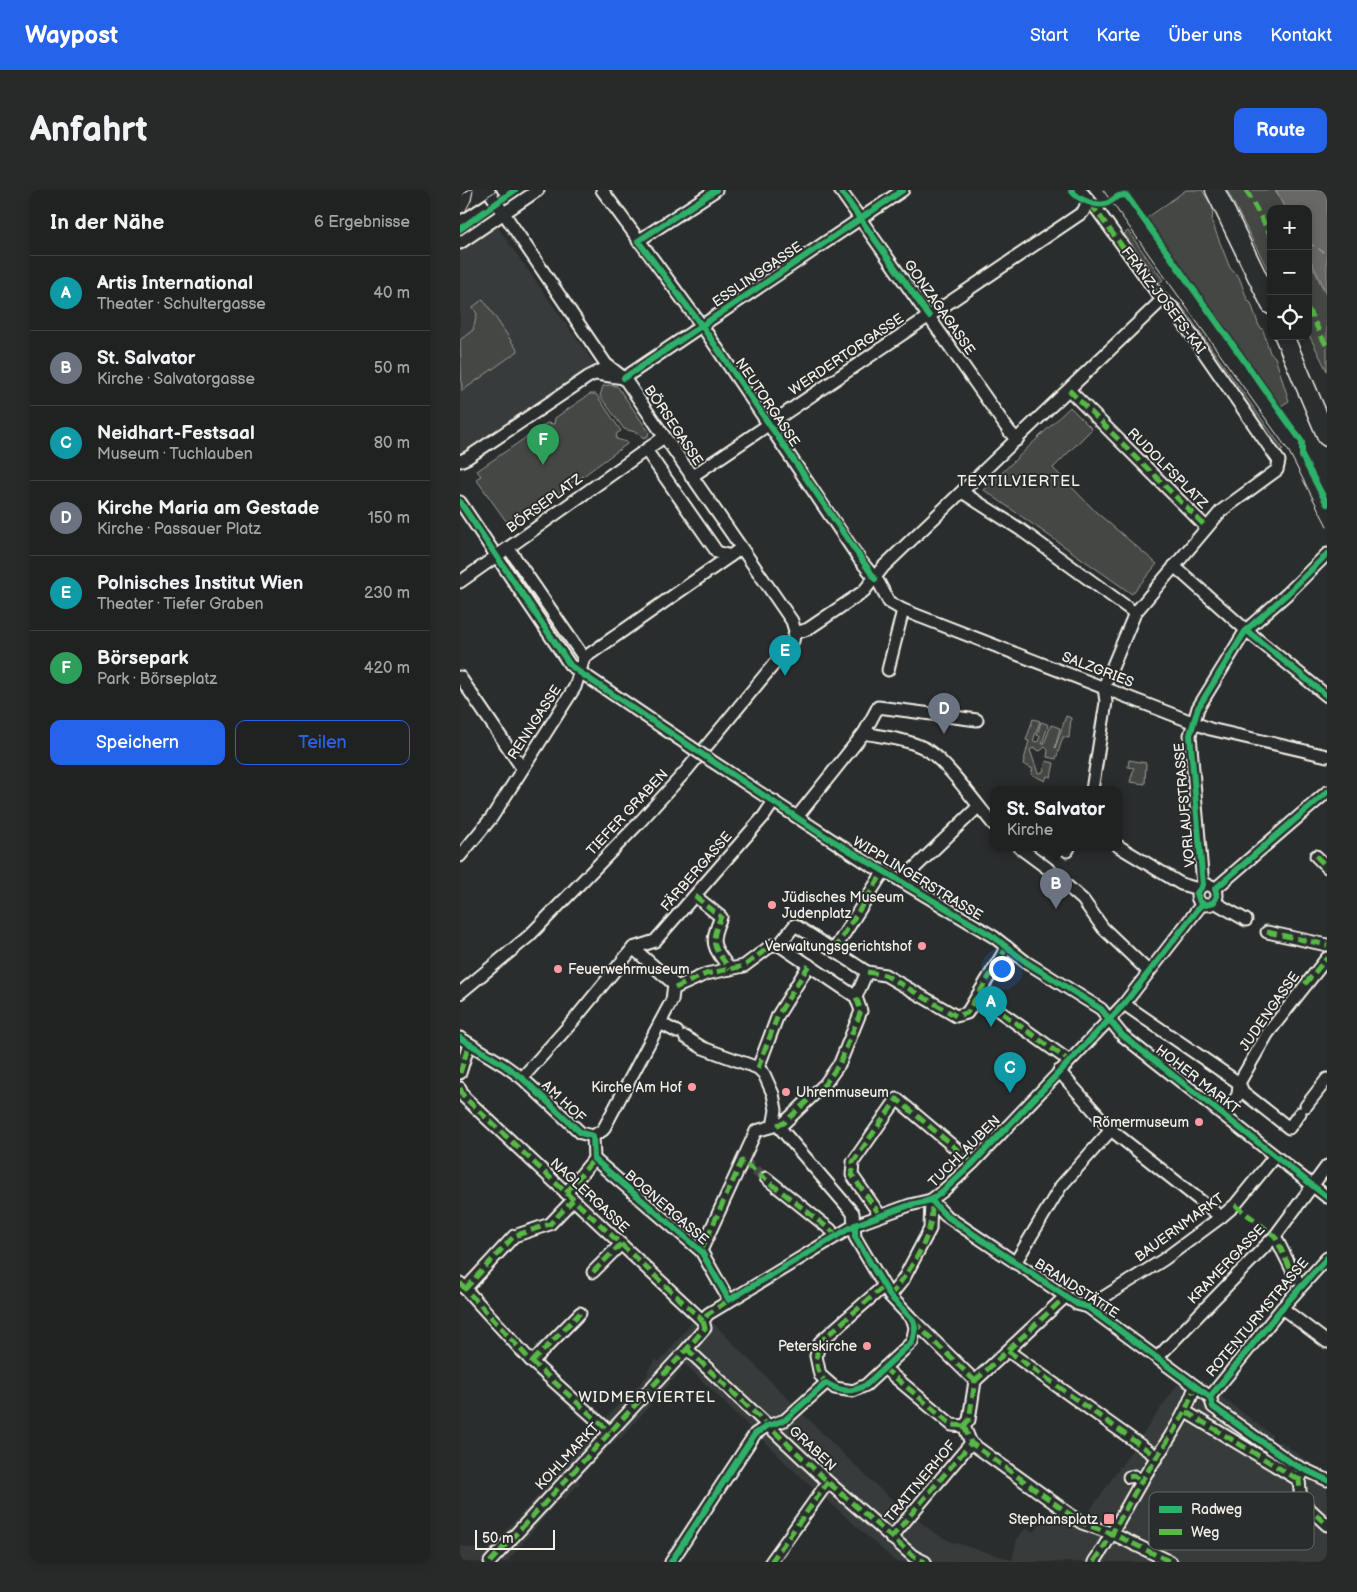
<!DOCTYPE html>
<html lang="de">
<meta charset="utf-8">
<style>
body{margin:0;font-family:"Balsamiq Sans",sans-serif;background:#282a2a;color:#f1f3f6}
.controls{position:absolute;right:15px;top:15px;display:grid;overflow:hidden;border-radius:10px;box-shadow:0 2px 8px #0003}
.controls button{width:45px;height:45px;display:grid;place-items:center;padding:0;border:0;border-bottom:1px solid #3d3f40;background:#202222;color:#f1f3f6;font:25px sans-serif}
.scale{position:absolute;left:15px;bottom:12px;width:80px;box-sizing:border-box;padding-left:5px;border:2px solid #f4f1e8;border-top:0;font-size:14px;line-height:18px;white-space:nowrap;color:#f4f1e8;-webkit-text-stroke:4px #2a2d2e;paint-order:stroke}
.you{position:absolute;left:541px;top:778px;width:18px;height:18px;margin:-12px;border:4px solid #fff;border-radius:50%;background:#1a73e8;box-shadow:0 0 0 8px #1a73e833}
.badge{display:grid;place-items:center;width:32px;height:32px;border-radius:50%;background:#2563eb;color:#fff;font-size:16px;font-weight:700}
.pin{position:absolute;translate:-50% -41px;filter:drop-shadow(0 1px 2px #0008)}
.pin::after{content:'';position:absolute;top:26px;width:18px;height:15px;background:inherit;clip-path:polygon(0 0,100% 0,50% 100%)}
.popup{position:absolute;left:530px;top:596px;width:132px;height:65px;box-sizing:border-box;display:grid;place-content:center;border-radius:10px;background:#202222;filter:drop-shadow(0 1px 4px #0005);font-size:16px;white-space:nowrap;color:#a2a4a5}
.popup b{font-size:19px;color:#f1f3f6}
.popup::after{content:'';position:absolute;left:50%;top:100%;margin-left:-10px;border:10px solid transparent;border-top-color:#202222}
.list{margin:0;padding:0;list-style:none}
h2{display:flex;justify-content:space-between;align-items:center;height:65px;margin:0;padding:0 20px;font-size:21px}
h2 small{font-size:16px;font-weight:400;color:#a2a4a5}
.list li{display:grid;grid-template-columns:32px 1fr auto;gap:15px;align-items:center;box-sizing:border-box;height:75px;padding:0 20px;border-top:1px solid #3d3f40}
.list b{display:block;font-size:19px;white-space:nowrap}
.list p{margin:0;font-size:16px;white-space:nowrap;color:#a2a4a5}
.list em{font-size:16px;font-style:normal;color:#a2a4a5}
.actions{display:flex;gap:10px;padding:15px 20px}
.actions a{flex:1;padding:11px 0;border:1px solid #2563eb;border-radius:10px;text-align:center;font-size:18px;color:#2563eb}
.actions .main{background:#2563eb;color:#fff}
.icon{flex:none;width:28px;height:28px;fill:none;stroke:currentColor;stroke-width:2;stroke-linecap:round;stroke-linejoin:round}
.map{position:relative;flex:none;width:867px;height:1372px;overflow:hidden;border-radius:10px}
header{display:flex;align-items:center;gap:30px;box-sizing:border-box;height:70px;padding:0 25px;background:#2563eb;color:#fff}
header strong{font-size:24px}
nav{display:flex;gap:28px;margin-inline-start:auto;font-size:18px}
.intro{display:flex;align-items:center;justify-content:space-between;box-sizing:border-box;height:120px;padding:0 30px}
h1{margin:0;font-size:35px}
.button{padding:12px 22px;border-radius:10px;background:#2563eb;color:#fff;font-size:18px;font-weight:700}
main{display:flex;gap:30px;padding:0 30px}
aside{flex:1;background:#202222;border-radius:10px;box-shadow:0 2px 8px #0003}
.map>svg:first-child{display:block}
</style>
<header>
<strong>Waypost</strong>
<nav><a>Start</a><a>Karte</a><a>Über uns</a><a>Kontakt</a></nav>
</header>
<div class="intro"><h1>Anfahrt</h1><a class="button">Route</a></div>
<main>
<aside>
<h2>In der Nähe<small>6 Ergebnisse</small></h2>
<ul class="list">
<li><span class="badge" style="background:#0f9aa8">A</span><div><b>Artis International</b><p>Theater · Schultergasse</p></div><em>40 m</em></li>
<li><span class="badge" style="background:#6b7280">B</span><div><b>St. Salvator</b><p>Kirche · Salvatorgasse</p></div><em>50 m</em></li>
<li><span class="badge" style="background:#0f9aa8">C</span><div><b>Neidhart-Festsaal</b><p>Museum · Tuchlauben</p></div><em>80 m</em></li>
<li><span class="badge" style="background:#6b7280">D</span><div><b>Kirche Maria am Gestade</b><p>Kirche · Passauer Platz</p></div><em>150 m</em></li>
<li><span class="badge" style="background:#0f9aa8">E</span><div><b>Polnisches Institut Wien</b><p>Theater · Tiefer Graben</p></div><em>230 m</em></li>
<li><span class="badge" style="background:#2e9e5b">F</span><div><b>Börsepark</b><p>Park · Börseplatz</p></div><em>420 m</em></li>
</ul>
<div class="actions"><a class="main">Speichern</a><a>Teilen</a></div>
</aside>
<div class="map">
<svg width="867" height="1372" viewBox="0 0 867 1372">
<rect width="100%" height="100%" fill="#2a2d2e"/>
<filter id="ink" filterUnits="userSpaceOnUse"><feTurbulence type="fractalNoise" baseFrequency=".02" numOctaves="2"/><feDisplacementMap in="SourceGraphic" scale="10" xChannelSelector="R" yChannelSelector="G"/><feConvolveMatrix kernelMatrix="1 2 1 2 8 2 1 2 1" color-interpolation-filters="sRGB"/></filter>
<g filter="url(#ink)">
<g fill="#373a3a">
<polygon points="36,35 136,176 0,268 0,57"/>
<polygon points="235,1129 253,1133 371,1252 421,1300 473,1342 489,1351 552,1370 557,1349 566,1338 574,1342 590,1322 626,1326 717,1195 741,1191 812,1245 811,1251 815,1254 820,1251 849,1272 867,1281 867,1372 436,1372 328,1275 224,1173 221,1176 221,1181 160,1249 158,1248 118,1289 120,1293 104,1310 101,1307 47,1372 0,1372 0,1356 27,1361 87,1296 86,1295 170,1201 172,1202 189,1183 187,1181 196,1169 199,1172"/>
</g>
<g fill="#444645" stroke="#9c9c96">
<polygon points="726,0 742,0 753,18 752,32 770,78 779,87 787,109 791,113 799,136 803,140 810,163 815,167 829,211 821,216 687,28"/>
<polygon points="767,0 815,0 825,19 811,19 811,86"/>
<polygon points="668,41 703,90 699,93 664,44"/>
<polygon points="848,67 867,107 867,181 848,143"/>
<polygon points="23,109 58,161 2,201 0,150 13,140 17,124 13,117"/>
<polygon points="720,114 823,259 819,262 716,117"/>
<polygon points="149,195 157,196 189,242 188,246 183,248 179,243 164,239 140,206 143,196"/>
<polygon points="130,204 136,204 161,241 157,243 156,249 167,252 167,254 115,292 110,292 109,296 54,333 46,331 16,289 21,286 17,281 87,233 94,234 95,228"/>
<polygon points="610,217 632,239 593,278 636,322 697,374 672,404 524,300"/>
<polygon points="606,526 611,528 609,548 603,547 596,569 587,567 588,560 585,557 580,561 573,558 570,560 578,583 583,582 586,571 594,573 591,587 587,586 585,591 571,584 573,579 563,574 569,551 566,550 573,529 580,531 573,551 578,552 580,546 577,545 581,532 587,534 588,536 582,554 584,554 591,535 600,538 595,558"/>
<polygon points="669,570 686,573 685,594 670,592 674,578 668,577"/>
</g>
<polygon fill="#676866" stroke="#9f9f9a" points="816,0 867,0 867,104 848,64 848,19 826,19"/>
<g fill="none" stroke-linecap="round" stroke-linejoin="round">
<polyline stroke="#b5b3ae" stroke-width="1" stroke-dasharray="6 5" stroke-linecap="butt" points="849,53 867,64"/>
<polyline stroke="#484a4a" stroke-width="11" stroke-dasharray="11 5.5" stroke-linecap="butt" points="282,971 306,988"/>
<g stroke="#f4f1e8" stroke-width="15">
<g id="street">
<polyline points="142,0 242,136 400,370 419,393 429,412 443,420 750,539 867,566"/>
<polyline points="380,0 549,241 557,250"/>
<polyline points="620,0 638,21 702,110 713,118 819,271 817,280 761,321 675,423 644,497 646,512 632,600"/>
<polyline points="178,51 256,0"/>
<polyline points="0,53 78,0"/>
<polyline points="136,184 164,188 443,0"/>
<polyline points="609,200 746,337"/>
<polyline points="186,260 257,362 270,366"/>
<polyline points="0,271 7,268 128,187 142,180"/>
<polyline points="231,287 623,22 628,11"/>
<polyline points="502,302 561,340 675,423"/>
<polyline points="0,312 110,475 231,557"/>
<polyline points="49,359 124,468"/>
<polyline points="714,376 786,440 867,506"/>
<polyline points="0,392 204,247"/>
<polyline points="336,443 348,439 404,401 423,377 702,110"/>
<polyline points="428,480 443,420"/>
<polyline points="0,487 62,578"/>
<path d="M404 543C424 547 446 549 464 558 485 569 517 615 534 635"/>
<polyline points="250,570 410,675 433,686 534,747 566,772 641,819 662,845 867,1007"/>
<polyline points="337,627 404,543 418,517 517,530"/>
<polyline points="658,656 721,694 738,699"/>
<polyline points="560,658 587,678 623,710 643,738 688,781"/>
<polyline points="607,661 609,658"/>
<polyline points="0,666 32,627 115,497 124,468 280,359"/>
<polyline points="856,666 867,677"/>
<polyline points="441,691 518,617"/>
<circle cx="747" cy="705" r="10"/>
<polyline points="743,695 730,545 738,518 786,440 827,404 867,364"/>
<polyline points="755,699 867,602"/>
<path d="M235 706 261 727C249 753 253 757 270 779"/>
<polyline points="754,712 786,730"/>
<polyline points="807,742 867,755"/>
<polyline points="173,758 195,751 304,626 314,611"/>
<polyline points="374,760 424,681"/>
<polyline points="407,782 425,785 496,826 507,823 547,757"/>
<polyline points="215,798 246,784 284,776 312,755 319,755"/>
<polyline points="0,803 69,746 177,635 226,581 333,451 335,441 332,431 164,188 146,174 28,0"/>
<polyline points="518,806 608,870"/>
<polyline points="664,814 779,893 783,902 829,938 840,923"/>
<polyline points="200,833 217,842"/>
<polyline points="225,847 243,858 298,878 304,884 313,904 316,920 314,931 393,1023 395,1047 430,1106 453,1130 455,1138 452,1152 406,1195 393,1201 375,1198 360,1185 356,1166 360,1152 424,1096"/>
<polyline points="0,848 44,875 62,888 121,943 133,946 143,940 212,810 214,794 173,758 114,830 62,888"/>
<polyline points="298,878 318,825 349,775"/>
<polyline points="599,881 651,940 761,1027"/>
<polyline points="0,883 9,854"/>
<polyline points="0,898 4,907 243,1131"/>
<polyline points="846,916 867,889"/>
<polyline points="764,925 778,905 779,893 808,843 867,768"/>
<polyline points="133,946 134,969 241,1061 269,1110"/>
<polyline points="306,988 371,1040"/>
<polyline points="106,1003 134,969"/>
<polyline points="471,1010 485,1025 617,1114 628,1117 750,1207"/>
<polyline points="420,1025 392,985 393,972 437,909 513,973"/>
<polyline points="815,1046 836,1088"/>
<polyline points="241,1061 296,941 324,933 365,894 380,873 401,821 396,807 319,755 335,735 407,782 396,807"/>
<polyline points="555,1073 601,996 651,940"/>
<polyline points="133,1082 161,1054"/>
<polyline points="0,1093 72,1172 150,1242"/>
<polyline points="5,1099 54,1046 90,1034 113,1010"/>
<polyline points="430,1106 443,1090 470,1039 471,1010"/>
<polyline points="628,1117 703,1070 761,1027 775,1015 814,967"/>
<polyline points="822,1118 867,1152"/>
<polyline points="453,1130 515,1191"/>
<polyline points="227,1159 368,1292 453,1366 465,1372"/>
<polyline points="548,1161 697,1267"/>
<polyline points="697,1168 815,1046 867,976"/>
<polyline points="72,1172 120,1123"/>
<polyline points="424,1178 492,1235 504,1236"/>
<polyline points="515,1191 606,1106"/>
<polyline points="750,1207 822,1118 867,1068"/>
<polyline points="750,1207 753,1217 833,1274 867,1290"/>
<polyline points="726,1222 839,1290"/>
<polyline points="504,1236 511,1253 622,1333 653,1344 711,1372"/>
<polyline points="504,1236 509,1230 515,1191"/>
<polyline points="842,1284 839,1290 841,1311 867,1335"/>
<polyline points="669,1287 674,1286 682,1291"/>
<polyline points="431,1348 511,1253"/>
<polyline points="30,1372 227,1159 245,1138 243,1131 248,1124 395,1035 450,1015 471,1010 483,1001 513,973 664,814 742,714"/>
<polyline points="211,1372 295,1244 307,1236 325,1230 366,1193"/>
<polyline points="311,1372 368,1292"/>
<path d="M634 1372C652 1346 665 1319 681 1292 699 1262 721 1235 733 1202"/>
</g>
</g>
<g stroke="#f4f1e8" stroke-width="19">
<polyline id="secondary" points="0,15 23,0"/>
</g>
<g stroke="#f4f1e8" stroke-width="21">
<g id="primary">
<polyline points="755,0 811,115"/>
<polyline points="824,146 867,247"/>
</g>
</g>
<use href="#street" stroke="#2a2d2e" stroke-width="11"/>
<use href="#secondary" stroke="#2a2d2e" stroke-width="15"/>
<use href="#primary" stroke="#2a2d2e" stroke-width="18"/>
<g stroke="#f4f1e8" stroke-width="1">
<polyline points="643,0 828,260 867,336"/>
<polyline points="0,4 5,0"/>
<polyline points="6,20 11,10 13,0"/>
<polyline points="0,25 37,0"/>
</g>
<g stroke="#f4f1e8" stroke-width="15" stroke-linecap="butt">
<polyline id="street-bridge" points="231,557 250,570"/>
</g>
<use href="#street-bridge" stroke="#2a2d2e" stroke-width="11"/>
<g stroke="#58b947" stroke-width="5" stroke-dasharray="10 5" stroke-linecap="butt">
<polyline points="786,0 811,46"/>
<polyline points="631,14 702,110"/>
<polyline points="848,119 867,157"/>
<polyline points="609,200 746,337"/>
<polyline points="856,666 867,677"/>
<path d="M235 706 261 727C249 753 253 757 270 779"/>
<polyline points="807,742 867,755"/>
<polyline points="374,760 424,681"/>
<polyline points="407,782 425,785 496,826 507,823 547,757"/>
<polyline points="845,794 867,768"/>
<polyline points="215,798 246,784 284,776 312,755 319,755"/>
<polyline points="518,806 608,870"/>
<polyline points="298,878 318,825 349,775"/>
<polyline points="0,883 9,854"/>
<polyline points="0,898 4,907 243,1131"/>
<polyline points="317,935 324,933 365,894 380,873 401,821 396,807"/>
<polyline points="106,1003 134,969"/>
<polyline points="775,1015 815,1046 839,1098"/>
<polyline points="420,1025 392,985 393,972 437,909 513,973"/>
<polyline points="241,1061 282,971 377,1045"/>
<polyline points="133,1082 161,1054"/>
<polyline points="0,1093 72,1172 150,1242"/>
<polyline points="5,1099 54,1046 90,1034 113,1010"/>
<path d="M430 1106C450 1080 477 1043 471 1010"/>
<polyline points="454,1132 515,1191"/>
<polyline points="227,1159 368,1292 453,1366 465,1372"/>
<polyline points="548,1161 697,1267"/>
<polyline points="72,1172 120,1123"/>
<polyline points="424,1178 492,1235 504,1236"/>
<polyline points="515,1191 606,1106"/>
<path d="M369 1195C355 1184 354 1167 360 1152L424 1096"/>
<polyline points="726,1222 839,1290"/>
<polyline points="504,1236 511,1253 622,1333 653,1344 711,1372"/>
<polyline points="504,1236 509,1230 515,1191"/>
<polyline points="669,1287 674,1286 682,1291"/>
<polyline points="840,1287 839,1290 841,1311 867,1335"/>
<polyline points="431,1348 511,1253"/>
<polyline points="30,1372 227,1159 245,1138 243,1131 248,1124 272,1108"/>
<polyline points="311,1372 368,1292"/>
<path d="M634 1372C652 1346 665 1319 681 1292 699 1262 721 1235 733 1202"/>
</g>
<g stroke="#2a2d2e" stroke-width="9">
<g id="cycleway">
<polyline points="256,0 178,51 242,136 415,389"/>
<polyline points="380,0 469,126"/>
<path d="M611 0C617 9 637 18 648 13 655 9 659 3 667 6L842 252V266L867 314"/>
<polyline points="0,39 55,0"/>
<polyline points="164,188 443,0"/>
<polyline points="0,312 110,475 119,482 360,643 534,747 566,772 641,819 662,845 867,1007"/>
<polyline points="867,364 827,404 786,440 738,518 730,545 743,695 737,703 740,712 746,715 754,712 757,706 755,699 867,602"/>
<polyline points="786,440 867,506"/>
<polyline points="0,848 44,875 62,888 121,943 133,946 134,969 241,1061 269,1110 395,1035 450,1015 471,1010 483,1001 513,973 664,814 742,714"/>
<polyline points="471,1010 485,1025 617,1114 628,1117 750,1207"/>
<polyline points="750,1207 822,1118 867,1068"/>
<polyline points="750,1207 753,1217 833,1274 867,1290"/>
<path d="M211 1372 295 1244 307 1236 325 1230 366 1193C380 1202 392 1203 406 1195L452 1152 455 1138 453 1130 430 1106 395 1047V1035"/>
</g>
</g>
<use href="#cycleway" stroke="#2db169" stroke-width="6"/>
</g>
</g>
<g fill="#ff9aa2" stroke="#2a2d2e" stroke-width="2">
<circle cx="312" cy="715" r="5"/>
<circle cx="462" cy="756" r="5"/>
<circle cx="98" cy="779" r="5"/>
<circle cx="232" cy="897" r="5"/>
<circle cx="326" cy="902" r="5"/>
<circle cx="739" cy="932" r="5"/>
<circle cx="407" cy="1156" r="5"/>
<rect x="643" y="1323" width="12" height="12" rx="2.5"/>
</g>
<g text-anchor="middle" stroke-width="4" stroke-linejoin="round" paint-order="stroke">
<g font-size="14" fill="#f4f1e8" stroke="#2a2d2e">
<text transform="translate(297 84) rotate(-34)" y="5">ESSLINGGASSE</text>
<text transform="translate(704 110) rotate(53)" y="5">FRANZ-JOSEFS-KAI</text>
<text transform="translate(480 117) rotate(55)" y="5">GONZAGAGASSE</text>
<text transform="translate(386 164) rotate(-34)" y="5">WERDERTORGASSE</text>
<text transform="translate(308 212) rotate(56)" y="5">NEUTORGASSE</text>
<text transform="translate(214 235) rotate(56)" y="5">BÖRSEGASSE</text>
<text transform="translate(708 278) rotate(45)" y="5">RUDOLFSPLATZ</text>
<text transform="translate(84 313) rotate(-36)" y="5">BÖRSEPLATZ</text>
<text transform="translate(638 479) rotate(21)" y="5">SALZGRIES</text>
<text transform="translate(74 532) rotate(-57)" y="5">RENNGASSE</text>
<text transform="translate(724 615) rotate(-95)" y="5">VORLAUFSTRASSE</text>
<text transform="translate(167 622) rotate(-47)" y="5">TIEFER GRABEN</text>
<text transform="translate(236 681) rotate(-49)" y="5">FÄRBERGASSE</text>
<text transform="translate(458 688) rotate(31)" y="5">WIPPLINGERSTRASSE</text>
<text transform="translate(809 821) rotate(-55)" y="5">JUDENGASSE</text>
<text transform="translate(738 889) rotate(38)" y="5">HOHER MARKT</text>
<text transform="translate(104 911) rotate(43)" y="5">AM HOF</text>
<text transform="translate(504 961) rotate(-45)" y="5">TUCHLAUBEN</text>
<text transform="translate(130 1005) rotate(43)" y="5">NAGLERGASSE</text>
<text transform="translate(207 1017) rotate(41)" y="5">BOGNERGASSE</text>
<text transform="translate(719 1037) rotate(-36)" y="5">BAUERNMARKT</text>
<text transform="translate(766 1074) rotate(-46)" y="5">KRAMERGASSE</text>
<text transform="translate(617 1098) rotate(33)" y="5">BRANDSTÄTTE</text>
<text transform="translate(797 1127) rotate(-50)" y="5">ROTENTURMSTRASSE</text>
<text transform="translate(353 1258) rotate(43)" y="5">GRABEN</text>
<text transform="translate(107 1266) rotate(-47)" y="5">KOHLMARKT</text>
<text transform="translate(460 1291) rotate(-50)" y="5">TRATTNERHOF</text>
</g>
<g font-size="14" fill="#f4f1e8" stroke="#2a2d2e" text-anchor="end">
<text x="322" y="712" text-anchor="start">Jüdisches Museum<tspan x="322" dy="16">Judenplatz</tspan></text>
<text x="452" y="761">Verwaltungsgerichtshof</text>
<text x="108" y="784" text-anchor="start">Feuerwehrmuseum</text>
<text x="222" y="902">Kirche Am Hof</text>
<text x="336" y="907" text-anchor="start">Uhrenmuseum</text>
<text x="729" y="937">Römermuseum</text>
<text x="397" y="1161">Peterskirche</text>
<text x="638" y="1334">Stephansplatz</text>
</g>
<g font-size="15" letter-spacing="1" fill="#f4f1e8" stroke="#2a2d2e">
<text x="559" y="296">TEXTILVIERTEL</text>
<text x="187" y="1212">WIDMERVIERTEL</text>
</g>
</g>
<rect x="689" y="1302" width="165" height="58" rx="8" fill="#2a2d2e" stroke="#676866" stroke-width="1"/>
<rect x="699" y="1316" width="23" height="7" fill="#2db169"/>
<rect x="699" y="1339" width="23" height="6" fill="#58b947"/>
<g font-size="14" fill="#f4f1e8">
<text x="731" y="1324">Radweg</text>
<text x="731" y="1347">Weg</text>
</g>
</svg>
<div class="controls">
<button>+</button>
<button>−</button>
<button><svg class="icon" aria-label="locate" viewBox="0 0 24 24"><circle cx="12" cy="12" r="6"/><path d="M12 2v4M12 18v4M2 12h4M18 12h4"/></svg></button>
</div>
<div class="scale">50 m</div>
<div class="you"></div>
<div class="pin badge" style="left:531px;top:837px;background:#0f9aa8">A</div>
<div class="pin badge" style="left:596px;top:719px;background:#6b7280">B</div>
<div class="popup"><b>St. Salvator</b>Kirche</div>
<div class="pin badge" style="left:550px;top:903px;background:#0f9aa8">C</div>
<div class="pin badge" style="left:484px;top:544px;background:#6b7280">D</div>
<div class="pin badge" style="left:325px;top:486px;background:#0f9aa8">E</div>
<div class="pin badge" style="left:83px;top:275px;background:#2e9e5b">F</div>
</div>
</main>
